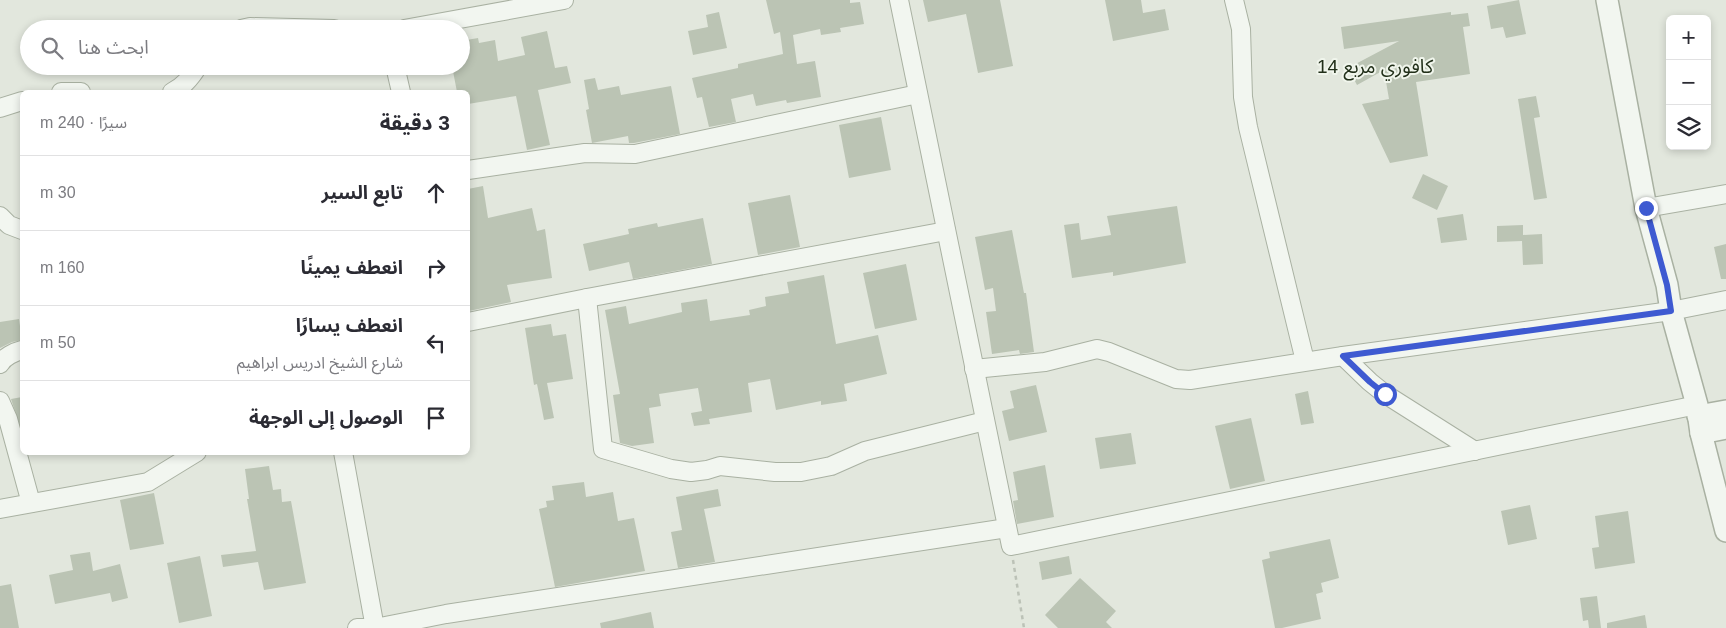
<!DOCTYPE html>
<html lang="ar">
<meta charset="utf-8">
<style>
body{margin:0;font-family:Helvetica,"Noto Sans Arabic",sans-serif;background:#f2f2f3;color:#2b2b33;direction:rtl}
.controls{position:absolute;right:15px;top:15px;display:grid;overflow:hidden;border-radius:8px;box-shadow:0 2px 8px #0003}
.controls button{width:45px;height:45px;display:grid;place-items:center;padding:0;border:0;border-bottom:1px solid #e1e1e2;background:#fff;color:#2b2b33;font:25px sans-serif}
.stop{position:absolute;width:15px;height:15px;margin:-11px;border:4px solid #3e5ad1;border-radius:50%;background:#fff}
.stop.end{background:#3e5ad1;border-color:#fff;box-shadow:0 1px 5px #0008}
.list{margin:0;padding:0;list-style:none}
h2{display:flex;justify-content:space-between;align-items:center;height:65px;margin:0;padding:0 20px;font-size:21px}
h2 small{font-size:16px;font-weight:400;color:#7c7c81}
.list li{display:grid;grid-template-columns:32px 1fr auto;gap:15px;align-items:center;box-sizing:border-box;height:75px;padding:0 20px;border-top:1px solid #e1e1e2}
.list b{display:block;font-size:19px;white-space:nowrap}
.list p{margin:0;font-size:16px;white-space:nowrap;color:#7c7c81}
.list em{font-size:16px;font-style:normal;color:#7c7c81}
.icon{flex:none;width:28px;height:28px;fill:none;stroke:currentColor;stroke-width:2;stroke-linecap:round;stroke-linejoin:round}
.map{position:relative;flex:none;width:1726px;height:628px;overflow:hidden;direction:ltr}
.search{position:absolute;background:#fff;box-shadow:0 2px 8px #0003;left:20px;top:20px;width:450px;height:55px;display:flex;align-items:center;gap:12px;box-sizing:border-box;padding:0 18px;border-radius:28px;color:#7c7c81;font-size:19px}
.panel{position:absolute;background:#fff;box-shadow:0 2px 8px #0003;left:20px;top:90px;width:450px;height:365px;border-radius:8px;direction:rtl}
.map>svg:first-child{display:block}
</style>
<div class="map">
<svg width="1726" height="628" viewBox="0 0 1726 628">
<rect width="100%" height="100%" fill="#e2e7dd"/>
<g fill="#bbc4b4">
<polygon points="766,0 850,0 850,3 860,2 864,24 840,28 841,32 821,35 820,29 793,35 797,64 815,61 821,97 787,103 786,100 756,106 753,94 731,99 736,122 709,127 702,97 697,98 692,78 738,68 738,64 783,54 780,32 774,34"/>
<polygon points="923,0 1000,0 1013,66 978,73 966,14 928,22"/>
<polygon points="1105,0 1141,0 1143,13 1165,9 1169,30 1113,41"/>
<polygon points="1519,0 1526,34 1506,38 1503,27 1491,29 1487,6"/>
<polygon points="719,12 727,48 693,55 688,31 708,27 706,15"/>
<polygon points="1451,12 1451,15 1468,13 1470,26 1463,27 1470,74 1416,82 1428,156 1390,163 1362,104 1389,99 1384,70 1357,85 1348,68 1399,41 1344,49 1341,27"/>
<polygon points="547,31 555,68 567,66 571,83 538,90 550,145 527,150 516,96 468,104 468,92 457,92 452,66 461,66 461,41 478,38 479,43 495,40 498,61 525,55 521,37"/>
<polygon points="595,78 598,90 619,86 621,95 671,86 680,134 634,143 629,143 628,136 592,143 586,110 589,109 584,80"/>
<polygon points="1536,96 1540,117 1534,118 1547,198 1534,200 1518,99"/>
<polygon points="881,117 891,170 849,178 839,125"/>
<polygon points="1423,174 1448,186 1437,210 1412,198"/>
<polygon points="483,186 488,218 532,208 537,231 545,229 552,278 507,285 511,302 469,311 468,303 468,189"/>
<polygon points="790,195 800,247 758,255 748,203"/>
<polygon points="1177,206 1186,263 1113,276 1113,272 1072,278 1064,225 1079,223 1081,240 1111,235 1107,216"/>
<polygon points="1463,214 1467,240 1441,243 1437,218"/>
<polygon points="703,218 712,264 633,279 629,262 589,271 583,244 629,234 628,229 657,223 658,227"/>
<polygon points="1523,225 1523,235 1542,234 1543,264 1523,265 1522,241 1497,242 1497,226"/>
<polygon points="1012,230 1024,293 1026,293 1034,352 1020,354 1019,350 992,354 986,312 996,311 993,288 985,290 975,237"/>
<polygon points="1726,244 1726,279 1721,279 1714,247"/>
<polygon points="906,264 917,320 875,329 863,273"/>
<polygon points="824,275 836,344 878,335 887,374 844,384 847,401 821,405 821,401 776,410 770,379 748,383 752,412 709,419 710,424 694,426 691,413 702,411 698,388 659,394 661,406 649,408 654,443 632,446 620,443 613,395 620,394 605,310 626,306 629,324 682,312 681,303 707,299 710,321 750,315 749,310 766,306 765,297 789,293 787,282"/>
<polygon points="19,319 22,340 12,342 0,348 0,322"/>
<polygon points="551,324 553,336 566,334 573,379 547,383 554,418 544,420 537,384 534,385 525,328"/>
<polygon points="1036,385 1047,432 1009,441 1002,411 1014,408 1010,391"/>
<polygon points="1308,391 1314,423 1301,425 1295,394"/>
<polygon points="22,397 22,432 11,399"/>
<polygon points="1251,418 1265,481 1230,489 1215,426"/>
<polygon points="1131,433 1136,464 1100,469 1095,438"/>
<polygon points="1045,465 1054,517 1017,524 1013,501 1018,500 1013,472"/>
<polygon points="269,466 273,490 281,489 282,502 291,501 306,583 264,590 258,562 223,567 221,555 256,551 247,499 249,499 245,469"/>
<polygon points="584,482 586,497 613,492 618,521 634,518 645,571 555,587 539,509 547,507 546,501 554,500 552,486"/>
<polygon points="718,489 721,506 704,509 715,562 678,568 671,532 682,530 676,497"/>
<polygon points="154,493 164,544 130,550 120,500"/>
<polygon points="1530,505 1537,539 1508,545 1501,511"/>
<polygon points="1628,511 1635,563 1595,569 1592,548 1599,547 1595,516"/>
<polygon points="1330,539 1339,578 1321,583 1323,592 1316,594 1321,619 1282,628 1275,628 1262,560 1270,558 1269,552"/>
<polygon points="90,552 93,571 120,564 128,598 112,602 110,593 55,604 49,575 73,570 70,555"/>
<polygon points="200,556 212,616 179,623 167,563"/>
<polygon points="1069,556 1072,574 1042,580 1039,562"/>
<polygon points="1080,578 1116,611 1106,622 1112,628 1058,628 1045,615"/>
<polygon points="11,584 19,628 0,628 0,586"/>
<polygon points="1597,596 1601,628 1589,628 1588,620 1583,621 1580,598"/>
<polygon points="651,612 654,628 601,628 600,623"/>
<polygon points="1645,615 1647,628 1607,628 1607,623"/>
</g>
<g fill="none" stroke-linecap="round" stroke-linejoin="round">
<g stroke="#a9b1a2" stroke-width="20">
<g id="minor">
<polyline points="899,0 1011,546 1697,405"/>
<polyline points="1234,0 1241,29 1243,97 1248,127 1305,361"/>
<polyline points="241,29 250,27 334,29"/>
<polyline points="404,29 564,0"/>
<polyline points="395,66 401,92"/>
<polyline points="61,92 81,92"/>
<path d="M172 92C183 87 192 76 198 66"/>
<polyline points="0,108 22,101"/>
<polyline points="468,170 585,153 635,154 918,94"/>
<polyline points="1646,208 1726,194"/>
<polyline points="0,216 9,225 22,230"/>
<polyline points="587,298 603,449 671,469 691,472 707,470 720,466 775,472 801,472 831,466 865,451 985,421"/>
<polyline points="468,322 587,298 946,231"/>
<polyline points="1343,356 1370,382 1385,394 1475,451"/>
<path d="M0 364C4 357 14 352 22 350"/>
<polyline points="974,369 1045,362 1097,349 1109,352 1176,379 1190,380 1343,356 1671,311 1726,300"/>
<polyline points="0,401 8,419 31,503"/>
<polyline points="343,452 375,628"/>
<polyline points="0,509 148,482 197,452"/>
<polyline points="357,628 375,628 446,614 1007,528"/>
</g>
</g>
<g stroke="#a9b1a2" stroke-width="24">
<g id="tertiary">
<polyline points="1607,0 1646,208 1667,285 1671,311 1697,405 1701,433 1726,531"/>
<polyline points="1698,416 1726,411"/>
<polyline points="1701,433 1726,428"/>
</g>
</g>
<polyline stroke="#bcc2b7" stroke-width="2.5" stroke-dasharray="4 4" stroke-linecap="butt" points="1013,560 1024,628"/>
<use href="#minor" stroke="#f2f6f0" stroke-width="18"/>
<use href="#tertiary" stroke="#f2f6f0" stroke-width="21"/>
</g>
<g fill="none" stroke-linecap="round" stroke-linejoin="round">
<polyline stroke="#3e5ad1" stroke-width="6" points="1385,394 1370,382 1343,356 1671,311 1667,285 1646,208"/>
</g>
<g text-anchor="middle" stroke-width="4" stroke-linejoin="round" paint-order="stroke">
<g font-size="19" fill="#212f19" stroke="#f0f5ec">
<text x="1375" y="73">كافوري مربع 14</text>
</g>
</g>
</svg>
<div class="controls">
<button>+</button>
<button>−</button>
<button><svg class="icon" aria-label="layers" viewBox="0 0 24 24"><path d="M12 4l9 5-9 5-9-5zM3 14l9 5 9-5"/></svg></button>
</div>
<div class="stop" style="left:1385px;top:394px"></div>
<div class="stop end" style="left:1646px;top:208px"></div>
<div class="search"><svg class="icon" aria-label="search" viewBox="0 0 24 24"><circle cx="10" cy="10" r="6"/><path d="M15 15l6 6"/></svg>ابحث هنا</div>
<section class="panel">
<h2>3 دقيقة<small>سيرًا · 240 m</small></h2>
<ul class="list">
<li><svg class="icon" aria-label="ahead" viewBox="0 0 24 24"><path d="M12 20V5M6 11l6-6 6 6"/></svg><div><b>تابع السير</b></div><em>30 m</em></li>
<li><svg class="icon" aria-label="right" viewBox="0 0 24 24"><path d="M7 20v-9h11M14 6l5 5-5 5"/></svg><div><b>انعطف يمينًا</b></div><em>160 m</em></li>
<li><svg class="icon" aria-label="left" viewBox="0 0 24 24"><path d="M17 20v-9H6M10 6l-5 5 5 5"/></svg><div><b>انعطف يسارًا</b><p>شارع الشيخ ادريس ابراهيم</p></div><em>50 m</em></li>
<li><svg class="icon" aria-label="arrive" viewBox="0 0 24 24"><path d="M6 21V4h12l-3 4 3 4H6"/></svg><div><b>الوصول إلى الوجهة</b></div></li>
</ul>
</section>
</div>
